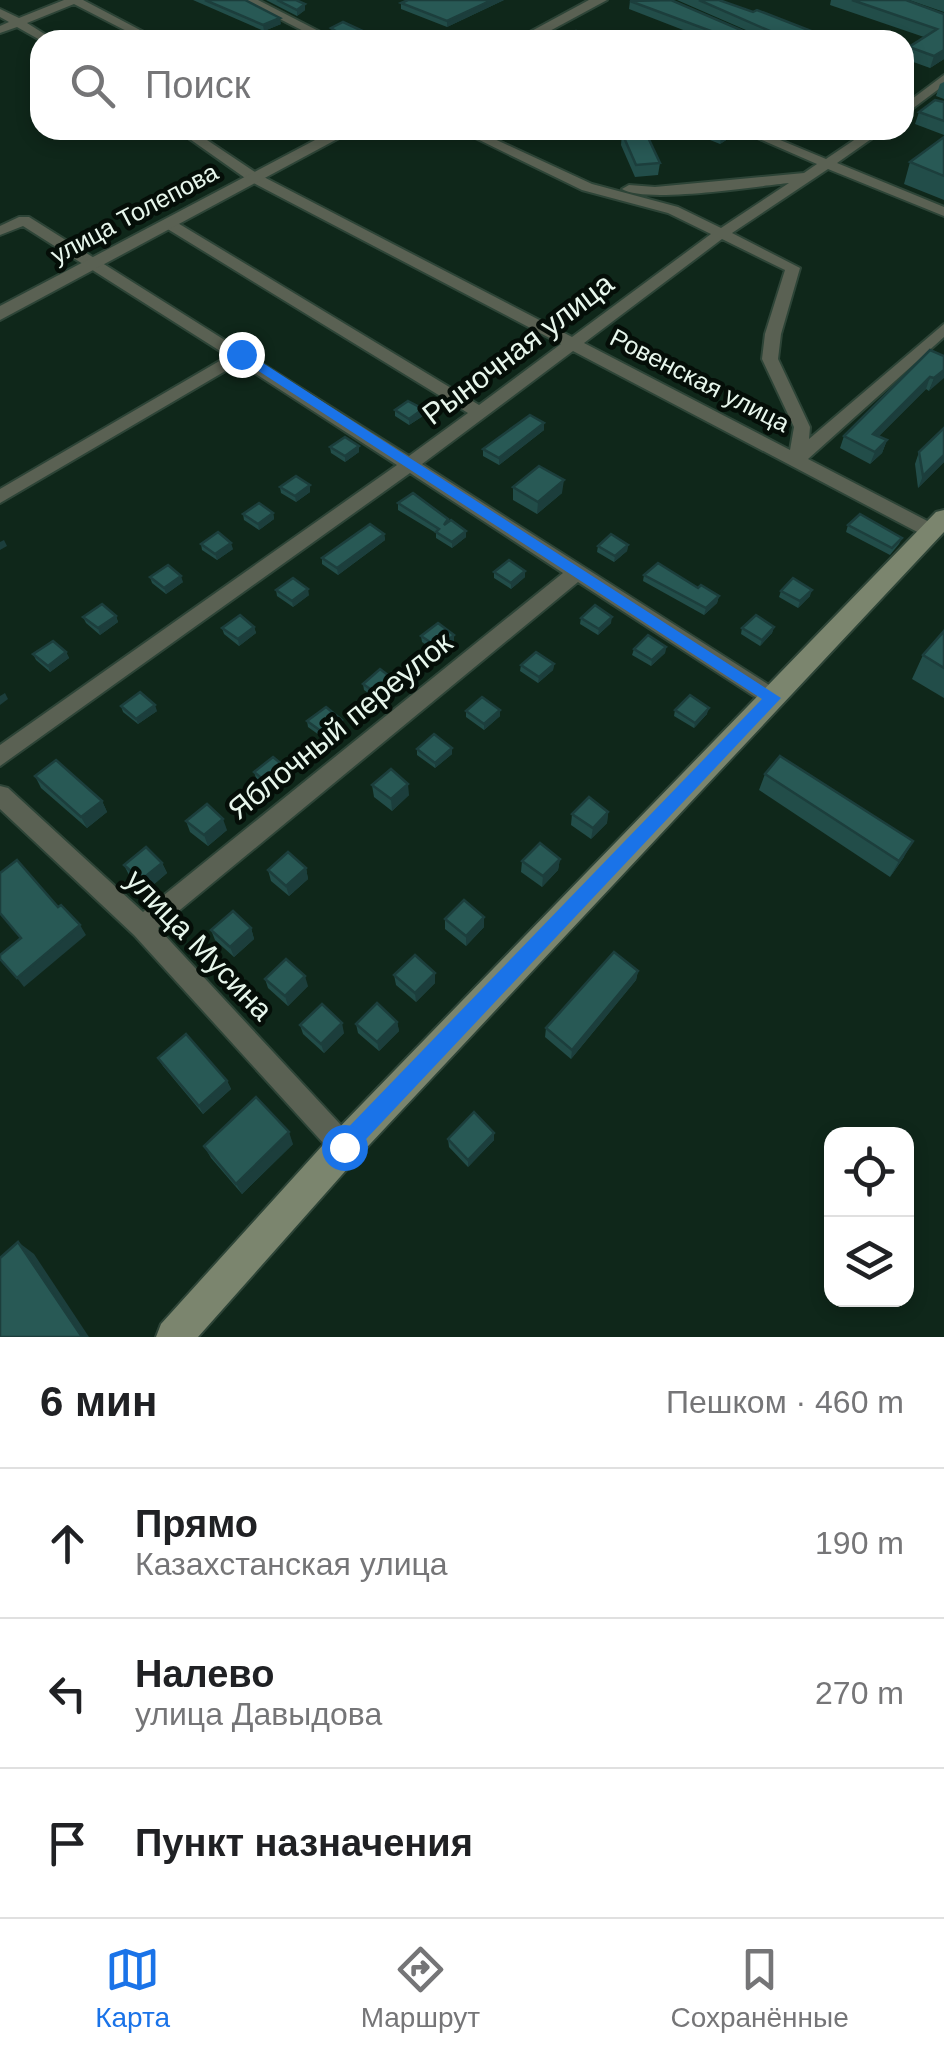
<!DOCTYPE html>
<html lang="ru">
<meta charset="utf-8">
<style>
body{margin:0;font-family:Helvetica,sans-serif;background:#f6f6f6;color:#202124}
.controls{position:absolute;right:30px;bottom:30px;display:grid;overflow:hidden;border-radius:20px;box-shadow:0 5px 15px #0003}
.controls button{width:90px;height:90px;display:grid;place-items:center;padding:0;border:0;border-bottom:2px solid #e0e0e0;background:#fff;color:#202124;font:50px sans-serif}
.stop{position:absolute;width:30px;height:30px;margin:-22px;border:8px solid #1a73e8;border-radius:50%;background:#fff}
.stop.end{background:#1a73e8;border-color:#fff;box-shadow:0 2px 10px #0008}
.list{margin:0;padding:0;list-style:none}
h2{display:flex;justify-content:space-between;align-items:center;height:130px;margin:0;padding:0 40px;font-size:42px}
h2 small{font-size:32px;font-weight:400;color:#757577}
.list li{display:grid;grid-template-columns:65px 1fr auto;gap:30px;align-items:center;box-sizing:border-box;height:150px;padding:0 40px;border-top:2px solid #e0e0e0}
.list b{display:block;font-size:38px;white-space:nowrap}
.list p{margin:0;font-size:32px;white-space:nowrap;color:#757577}
.list em{font-size:32px;font-style:normal;color:#757577}
.icon{flex:none;width:55px;height:55px;fill:none;stroke:currentColor;stroke-width:2;stroke-linecap:round;stroke-linejoin:round}
.map{position:relative;flex:none;width:944px;height:1337px;overflow:hidden}
.search{position:absolute;background:#fff;box-shadow:0 5px 15px #0003;left:30px;right:30px;top:30px;height:110px;display:flex;align-items:center;gap:25px;box-sizing:border-box;padding:0 35px;border-radius:30px;color:#757577;font-size:38px}
.sheet{height:580px;background:#fff}
nav{display:flex;justify-content:space-around;align-items:center;box-sizing:border-box;height:140px;border-top:2px solid #e0e0e0;background:#fff;font-size:28px;color:#757577}
nav a{display:grid;justify-items:center;gap:5px}
nav .on{color:#1a73e8}
.map>svg:first-child{display:block}
</style>
<div class="map">
<svg width="944" height="1337" viewBox="0 0 944 1337">
<rect width="100%" height="100%" fill="#0f271a"/>
<g fill="none" stroke-linecap="round" stroke-linejoin="round">
<g stroke="#2d4437" stroke-width="4">
<g id="minor">
<polygon points="64,0 83,0 159,40 144,40 74,4 27,23 54,40 40,40 17,27 0,33 0,26 9,22 0,17 0,9 19,18"/>
<polygon points="243,0 258,0 336,40 321,40"/>
<polygon points="944,75 944,85 904,115 904,105"/>
<path d="M177 130H192L258 174 572 337 711 234 668 213 582 190 459 130H475L592 184 678 207 721 228 789 183C756 186 646 204 622 189L629 185 655 187 804 173 817 164 739 130H756L826 159 869 130H884L837 163 944 207V216L828 169 732 233 800 268 781 334 778 359 810 427 809 439 944 324V337L808 459 937 526 940 531 937 536H925L573 351 422 464 780 692 783 698 780 704H766L578 582 158 928 353 1138 357 1147 353 1156 344 1160 335 1156 134 935 0 809V786L8 788 143 912 563 573 410 473 0 766V745L397 465 239 363 0 503V489L228 356 23 226 0 235V226L19 217H29L409 456 468 413 166 228V222H176L479 405 561 344 248 180ZM722 239 785 270 765 334 762 359 794 427 790 450 584 343Z"/>
</g>
</g>
<g stroke="#2d4437" stroke-width="4">
<g id="tertiary">
<polygon points="589,0 607,0 533,40 515,40"/>
<polygon points="334,130 354,130 0,320 0,306"/>
</g>
</g>
<g stroke="#2d4437" stroke-width="4">
<polygon id="secondary" points="944,510 944,532 356,1159 198,1337 156,1337 161,1324 332,1135 936,512"/>
</g>
<use href="#minor" fill="#5a6153" fill-rule="evenodd"/>
<use href="#tertiary" fill="#5a6153" fill-rule="evenodd"/>
<use href="#secondary" fill="#7b856e" fill-rule="evenodd"/>
</g>
<g fill="#224d49">
<polygon points="193,0 245,0 281,24 264,31"/>
<polygon points="266,0 296,0 305,4 305,10 297,16"/>
<polygon points="408,0 504,0 447,27 401,9 401,3"/>
<polygon points="677,0 719,0 834,40 709,40 629,9 630,1 750,34 755,34"/>
<polygon points="831,0 906,0 944,14 944,59 930,68 905,59 909,47 924,37 830,5"/>
<polygon points="909,0 944,0 944,12"/>
<polygon points="944,82 944,99 936,96 940,84"/>
<polygon points="944,102 944,135 915,124 919,112"/>
<polygon points="701,130 737,130 737,133 720,144 700,136"/>
<polygon points="622,133 660,163 658,175 635,177 621,145"/>
<polygon points="944,137 944,200 904,184 910,162"/>
<polygon points="944,356 929,391 926,389 879,436 887,440 882,453 870,464 840,448 844,436"/>
<polygon points="423,409 423,416 409,425 395,416 395,410"/>
<polygon points="544,423 544,430 499,465 483,456 483,449"/>
<polygon points="944,428 944,462 918,488 915,464 919,452"/>
<polygon points="359,446 359,452 345,462 331,453 330,447"/>
<polygon points="280,487 310,492 296,502 281,493"/>
<polygon points="513,487 562,493 537,514 513,500"/>
<polygon points="398,503 448,522 466,537 452,548 436,538 436,533 398,510"/>
<polygon points="273,513 274,519 259,530 244,520 243,514"/>
<polygon points="848,525 902,538 899,544 890,555 846,532"/>
<polygon points="384,534 385,540 338,575 322,564 322,558"/>
<polygon points="201,544 233,549 217,560 202,550"/>
<polygon points="628,545 627,551 614,562 597,552 598,546"/>
<polygon points="494,572 525,577 511,589 494,578"/>
<polygon points="644,575 719,596 717,603 704,615 643,581"/>
<polygon points="150,577 183,582 166,594 152,583"/>
<polygon points="276,590 309,595 293,607 277,596"/>
<polygon points="781,591 810,596 798,608 779,597"/>
<polygon points="116,616 118,622 100,635 86,623 83,617"/>
<polygon points="581,618 611,623 598,635 580,624"/>
<polygon points="254,627 256,633 239,646 224,634 222,628"/>
<polygon points="774,627 772,633 760,646 741,634 742,628"/>
<polygon points="944,631 944,698 912,679 923,655"/>
<polygon points="421,636 454,641 439,654 422,642"/>
<polygon points="666,647 665,653 651,666 632,655 634,649"/>
<polygon points="66,652 69,658 50,672 36,660 33,654"/>
<polygon points="554,664 553,670 538,683 520,671 521,665"/>
<polygon points="363,684 397,688 381,702 364,690"/>
<polygon points="121,706 157,711 138,724 123,712"/>
<polygon points="675,710 707,714 694,728 674,716"/>
<polygon points="466,711 500,716 484,730 466,717"/>
<polygon points="342,720 343,726 326,740 308,727 307,721"/>
<polygon points="452,748 452,754 435,768 417,755 417,749"/>
<polygon points="254,772 291,777 273,792 256,778"/>
<polygon points="765,774 904,857 890,877 759,790"/>
<polygon points="35,776 102,801 107,812 87,828 41,788"/>
<polygon points="372,785 409,795 392,811 374,797"/>
<polygon points="608,812 607,823 591,839 571,825 572,814"/>
<polygon points="186,821 227,830 208,846 190,832"/>
<polygon points="560,859 558,870 542,887 521,872 522,861"/>
<polygon points="162,863 167,873 146,891 129,875 124,865"/>
<polygon points="306,868 308,879 289,896 271,881 268,870"/>
<polygon points="445,919 484,927 466,946 445,929"/>
<polygon points="251,928 254,939 234,957 215,940 211,930"/>
<polygon points="638,971 636,980 571,1059 545,1037 546,1028"/>
<polygon points="435,973 435,983 416,1002 396,985 394,975"/>
<polygon points="265,979 308,986 288,1006 268,988"/>
<polygon points="397,1022 399,1031 379,1051 358,1033 356,1024"/>
<polygon points="300,1025 344,1033 324,1053 303,1034"/>
<polygon points="158,1058 227,1081 231,1089 203,1114 163,1066"/>
<polygon points="494,1133 494,1140 468,1167 449,1147 448,1139"/>
<polygon points="293,1144 242,1194 211,1158 204,1146"/>
</g>
<g fill="#1c3e3c">
<polygon points="492,0 504,0 447,27 447,21"/>
<polygon points="305,4 305,10 297,16 297,10"/>
<polygon points="280,18 281,24 264,31 263,25"/>
<polygon points="944,50 944,59 930,68 934,56"/>
<polygon points="733,130 737,130 737,133 720,144 721,138"/>
<polygon points="944,370 944,378 929,391 934,378"/>
<polygon points="930,377 926,389 869,446 873,434"/>
<polygon points="423,409 423,416 409,425 409,419"/>
<polygon points="544,423 544,430 499,465 499,458"/>
<polygon points="887,440 882,453 870,464 875,452"/>
<polygon points="359,446 359,452 345,462 345,456"/>
<polygon points="944,455 944,462 918,488 923,476"/>
<polygon points="564,480 562,493 537,514 538,502"/>
<polygon points="310,485 310,492 296,502 295,496"/>
<polygon points="273,513 274,519 259,530 258,524"/>
<polygon points="466,531 466,537 452,548 452,542"/>
<polygon points="384,534 385,540 338,575 337,568"/>
<polygon points="4,540 7,546 0,550 0,542"/>
<polygon points="231,543 233,549 217,560 215,554"/>
<polygon points="628,545 627,551 614,562 615,556"/>
<polygon points="525,571 525,577 511,589 511,583"/>
<polygon points="181,576 183,582 166,594 164,588"/>
<polygon points="308,589 309,595 293,607 292,601"/>
<polygon points="812,590 810,596 798,608 800,601"/>
<polygon points="719,596 717,603 704,615 706,608"/>
<polygon points="116,616 118,622 100,635 98,628"/>
<polygon points="612,617 611,623 598,635 599,629"/>
<polygon points="254,627 256,633 239,646 238,639"/>
<polygon points="774,627 772,633 760,646 762,640"/>
<polygon points="454,635 454,641 439,654 439,648"/>
<polygon points="666,647 665,653 651,666 652,660"/>
<polygon points="66,652 69,658 50,672 48,666"/>
<polygon points="554,664 553,670 538,683 539,677"/>
<polygon points="397,682 397,688 381,702 380,696"/>
<polygon points="5,693 8,699 0,705 0,696"/>
<polygon points="155,705 157,711 138,724 136,719"/>
<polygon points="709,708 707,714 694,728 695,723"/>
<polygon points="500,710 500,716 484,730 484,724"/>
<polygon points="342,720 343,726 326,740 325,734"/>
<polygon points="452,748 452,754 435,768 435,763"/>
<polygon points="290,771 291,777 273,792 271,786"/>
<polygon points="408,784 409,795 392,811 391,799"/>
<polygon points="102,801 107,812 87,828 81,817"/>
<polygon points="608,812 607,823 591,839 593,828"/>
<polygon points="223,819 227,830 208,846 204,835"/>
<polygon points="913,841 904,857 890,877 899,861"/>
<polygon points="560,859 558,870 542,887 543,876"/>
<polygon points="162,863 167,873 146,891 141,880"/>
<polygon points="306,868 308,879 289,896 286,886"/>
<polygon points="484,917 484,927 466,946 466,936"/>
<polygon points="80,925 86,935 24,987 17,978"/>
<polygon points="251,928 254,939 234,957 230,947"/>
<polygon points="638,971 636,980 571,1059 572,1050"/>
<polygon points="435,973 435,983 416,1002 415,993"/>
<polygon points="305,976 308,986 288,1006 285,996"/>
<polygon points="397,1022 399,1031 379,1051 377,1042"/>
<polygon points="342,1023 344,1033 324,1053 321,1044"/>
<polygon points="227,1081 231,1089 203,1114 199,1106"/>
<polygon points="289,1132 293,1144 242,1194 236,1184"/>
<polygon points="494,1133 494,1140 468,1167 468,1160"/>
<polygon points="18,1242 34,1254 89,1337 82,1337"/>
</g>
<g fill="#285955" stroke="#1c3e3c" stroke-width="2.5">
<polygon points="205,0 245,0 280,18 263,25"/>
<polygon points="277,0 296,0 305,4 297,10"/>
<polygon points="408,0 492,0 447,21 401,3"/>
<polygon points="671,0 750,34 772,32 699,0 719,0 753,12 757,10 834,40 735,40 630,1"/>
<polygon points="852,0 906,0 944,14 944,50 934,56 909,47 937,29"/>
<polygon points="343,22 382,40 304,40 314,35 335,38 339,33 331,28"/>
<polygon points="576,31 596,40 559,40"/>
<polygon points="935,100 944,102 944,121 919,112"/>
<polygon points="701,130 733,130 721,138"/>
<polygon points="645,131 660,163 636,165 622,133"/>
<polygon points="944,137 944,176 910,162"/>
<polygon points="930,350 944,356 944,370 934,378 930,377 873,434 887,440 875,452 844,436"/>
<polygon points="408,401 423,409 409,419 395,410"/>
<polygon points="530,415 544,423 499,458 483,449"/>
<polygon points="944,428 944,455 923,476 919,452"/>
<polygon points="345,437 359,446 345,456 330,447"/>
<polygon points="539,466 564,480 538,502 513,487"/>
<polygon points="296,476 310,485 295,496 280,487"/>
<polygon points="413,493 448,519 444,525 451,520 466,531 452,542 436,532 439,529 398,503"/>
<polygon points="259,503 273,513 258,524 243,514"/>
<polygon points="860,514 902,538 892,548 848,525"/>
<polygon points="370,524 384,534 337,568 322,558"/>
<polygon points="218,532 231,543 215,554 201,544"/>
<polygon points="611,534 628,545 615,556 598,546"/>
<polygon points="509,560 525,571 511,583 494,572"/>
<polygon points="658,563 698,588 701,585 719,596 706,608 644,575"/>
<polygon points="168,565 181,576 164,588 150,577"/>
<polygon points="293,578 308,589 292,601 276,590"/>
<polygon points="793,578 812,590 800,601 781,591"/>
<polygon points="102,604 116,616 98,628 83,617"/>
<polygon points="595,605 612,617 599,629 581,618"/>
<polygon points="240,615 254,627 238,639 222,628"/>
<polygon points="756,615 774,627 762,640 742,628"/>
<polygon points="438,623 454,635 439,648 421,636"/>
<polygon points="944,631 944,668 923,655"/>
<polygon points="648,635 666,647 652,660 634,649"/>
<polygon points="53,641 66,652 48,666 33,654"/>
<polygon points="536,652 554,664 539,677 521,665"/>
<polygon points="380,669 397,682 380,696 363,684"/>
<polygon points="140,692 155,705 136,719 121,706"/>
<polygon points="690,695 709,708 695,723 675,710"/>
<polygon points="482,697 500,710 484,724 466,711"/>
<polygon points="326,707 342,720 325,734 307,721"/>
<polygon points="434,734 452,748 435,763 417,749"/>
<polygon points="780,756 913,841 899,861 765,774"/>
<polygon points="273,757 290,771 271,786 254,772"/>
<polygon points="56,760 102,801 81,817 35,776"/>
<polygon points="391,769 408,784 391,799 372,785"/>
<polygon points="589,797 608,812 593,828 572,814"/>
<polygon points="207,804 223,819 204,835 186,821"/>
<polygon points="540,843 560,859 543,876 522,861"/>
<polygon points="146,847 162,863 141,880 124,865"/>
<polygon points="288,852 306,868 286,886 268,870"/>
<polygon points="17,860 58,907 61,905 80,925 17,978 0,959 0,955 21,938 0,913 0,873"/>
<polygon points="464,900 484,917 466,936 445,919"/>
<polygon points="233,911 251,928 230,947 211,930"/>
<polygon points="614,952 638,971 572,1050 546,1028"/>
<polygon points="415,955 435,973 415,993 394,975"/>
<polygon points="286,959 305,976 285,996 265,979"/>
<polygon points="377,1003 397,1022 377,1042 356,1024"/>
<polygon points="322,1004 342,1023 321,1044 300,1025"/>
<polygon points="186,1034 227,1081 199,1106 158,1058"/>
<polygon points="256,1097 289,1132 236,1184 204,1146"/>
<polygon points="474,1112 494,1133 468,1160 448,1139"/>
<polygon points="18,1242 82,1337 0,1337 0,1258"/>
</g>
<polygon fill="#1a73e8" points="237,352 246,352 781,698 352,1154 344,1157 337,1154 334,1147 337,1139 762,699 237,357"/>
<g text-anchor="middle" stroke-width="9" stroke-linejoin="round" paint-order="stroke">
<g font-size="25" fill="#e7f6ec" stroke="#050e08">
<text transform="translate(134 213) rotate(-28)" y="9">улица Толепова</text>
<text transform="translate(700 380) rotate(27)" y="9">Ровенская улица</text>
</g>
<g font-size="30" fill="#e7f6ec" stroke="#050e08">
<text transform="translate(518 349) rotate(-37)" y="10">Рыночная улица</text>
<text transform="translate(340 726) rotate(-39)" y="10">Яблочный переулок</text>
<text transform="translate(199 945) rotate(46)" y="10">улица Мусина</text>
</g>
</g>
</svg>
<div class="controls">
<button><svg class="icon" aria-label="locate" viewBox="0 0 24 24"><circle cx="12" cy="12" r="6"/><path d="M12 2v4M12 18v4M2 12h4M18 12h4"/></svg></button>
<button><svg class="icon" aria-label="layers" viewBox="0 0 24 24"><path d="M12 4l9 5-9 5-9-5zM3 14l9 5 9-5"/></svg></button>
</div>
<div class="stop" style="left:344px;top:1147px"></div>
<div class="stop end" style="left:241px;top:354px"></div>
<div class="search"><svg class="icon" aria-label="search" viewBox="0 0 24 24"><circle cx="10" cy="10" r="6"/><path d="M15 15l6 6"/></svg>Поиск</div>
</div>
<section class="sheet">
<h2>6 мин<small>Пешком · 460 m</small></h2>
<ul class="list">
<li><svg class="icon" aria-label="ahead" viewBox="0 0 24 24"><path d="M12 20V5M6 11l6-6 6 6"/></svg><div><b>Прямо</b><p>Казахстанская улица</p></div><em>190 m</em></li>
<li><svg class="icon" aria-label="left" viewBox="0 0 24 24"><path d="M17 20v-9H6M10 6l-5 5 5 5"/></svg><div><b>Налево</b><p>улица Давыдова</p></div><em>270 m</em></li>
<li><svg class="icon" aria-label="arrive" viewBox="0 0 24 24"><path d="M6 21V4h12l-3 4 3 4H6"/></svg><div><b>Пункт назначения</b></div></li>
</ul>
</section>
<nav>
<a class="on"><svg class="icon" aria-label="map" viewBox="0 0 24 24"><path d="M3 6l6-2 6 2 6-2v14l-6 2-6-2-6 2zM9 4v14M15 6v14"/></svg>Карта</a>
<a><svg class="icon" aria-label="directions" viewBox="0 0 24 24"><path d="M12 3l9 9-9 9-9-9zM9 14v-3h6M13 9l2 2-2 2"/></svg>Маршрут</a>
<a><svg class="icon" aria-label="saved" viewBox="0 0 24 24"><path d="M7 4h10v16l-5-4-5 4z"/></svg>Сохранённые</a>
</nav>
